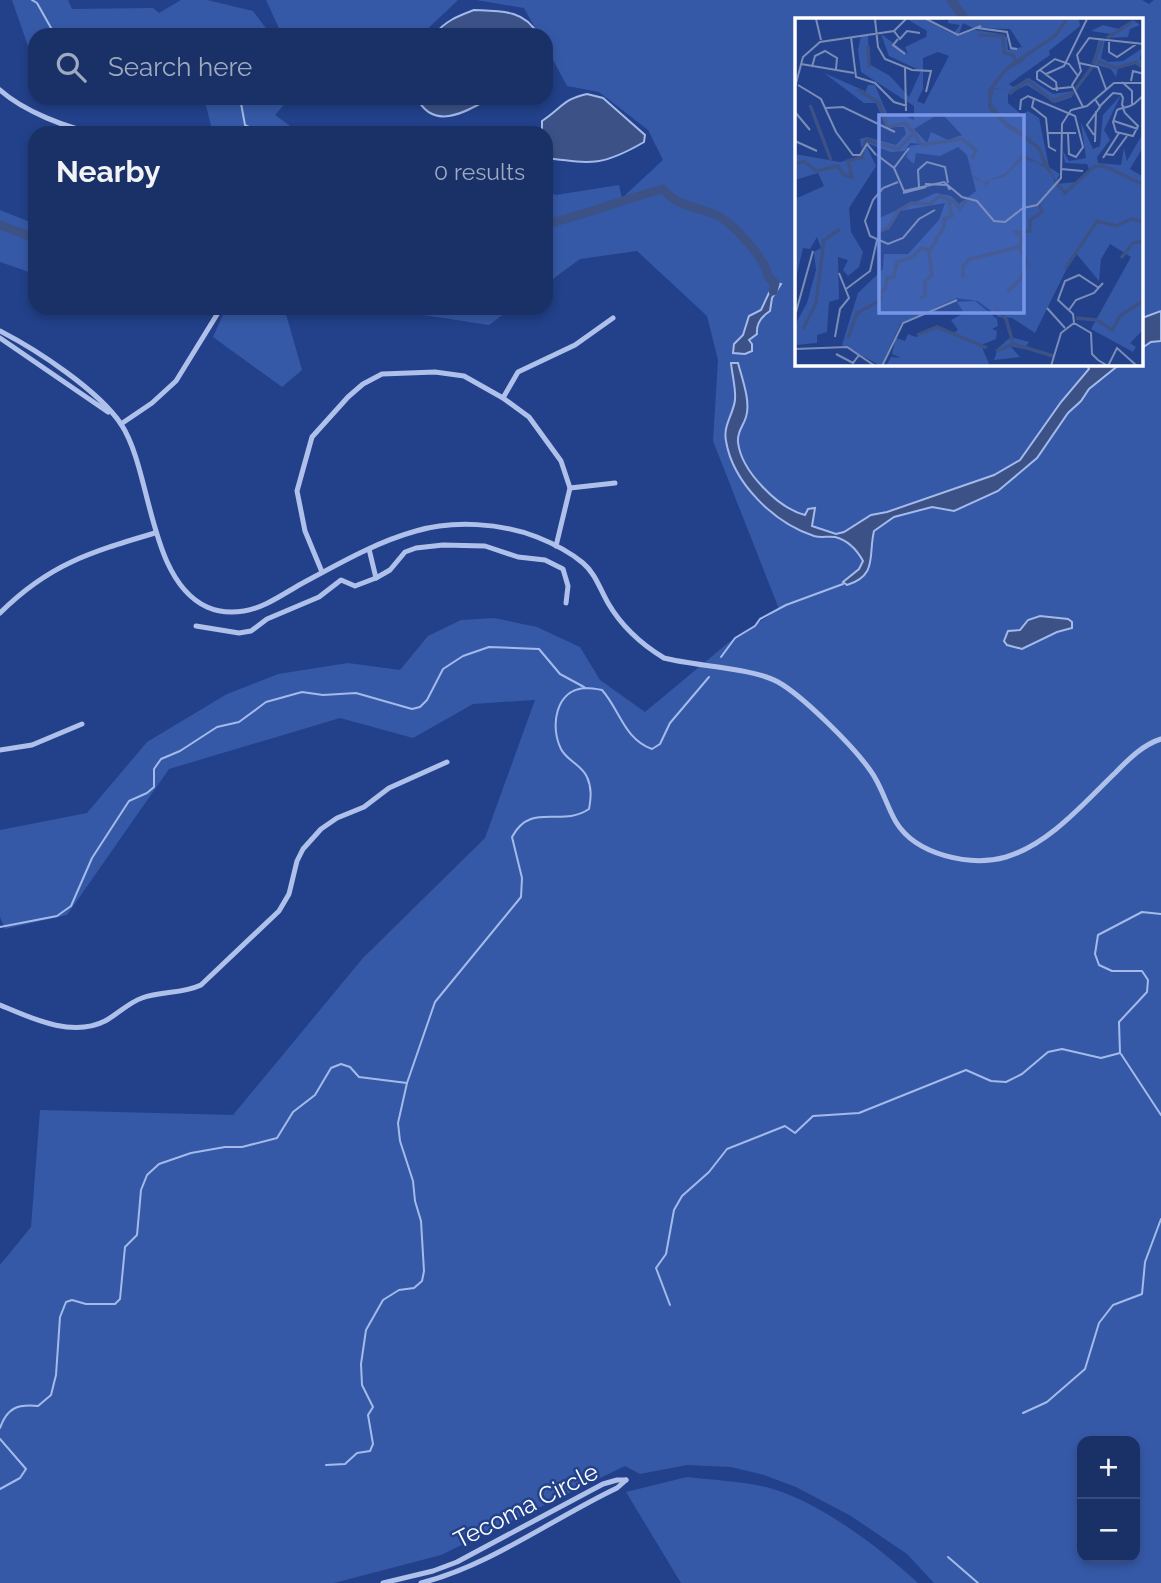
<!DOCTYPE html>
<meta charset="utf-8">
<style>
body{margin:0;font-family:Raleway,sans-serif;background:#23396e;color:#f1f3f6}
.controls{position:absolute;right:21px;bottom:21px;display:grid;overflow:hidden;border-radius:14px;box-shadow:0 4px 10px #0003}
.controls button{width:63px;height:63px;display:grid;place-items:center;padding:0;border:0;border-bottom:2px solid #384c7c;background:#1a3168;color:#f1f3f6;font:35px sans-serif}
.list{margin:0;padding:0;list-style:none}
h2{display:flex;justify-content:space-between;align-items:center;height:91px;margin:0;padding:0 28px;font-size:30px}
h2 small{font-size:23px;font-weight:400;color:#9fa9c0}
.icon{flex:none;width:38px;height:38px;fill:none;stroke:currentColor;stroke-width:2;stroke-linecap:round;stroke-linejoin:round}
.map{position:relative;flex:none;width:1161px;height:1583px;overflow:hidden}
.search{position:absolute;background:#1a3168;box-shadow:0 4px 10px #0003;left:28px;top:28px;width:525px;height:77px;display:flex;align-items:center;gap:18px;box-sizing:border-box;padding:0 24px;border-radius:21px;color:#9fa9c0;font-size:26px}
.panel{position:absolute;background:#1a3168;box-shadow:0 4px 10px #0003;left:28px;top:126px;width:525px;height:189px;border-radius:21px}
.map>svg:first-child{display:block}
</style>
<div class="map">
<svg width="1161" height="1583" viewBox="0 0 1161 1583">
<rect width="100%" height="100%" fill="#22418a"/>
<g fill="#3659a7" fill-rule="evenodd">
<polygon points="12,0 68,0 72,9 153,8 159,13 181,0 207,0 253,11 271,35 35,35 35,66"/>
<polygon points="266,0 458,0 421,35 282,35"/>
<path d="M476 0H1142L1149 4 1154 0H1161V1583H934L907 1554 851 1516 796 1487 764 1475 731 1467 687 1465 640 1474 625 1466 441 1555 334 1583H0V1265L31 1227 40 1110 233 1115 363 958 485 838 535 700 473 704 413 738 340 718 169 769 67 915 5 929 0 917V830L87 813 147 742 227 694 278 674 348 663 400 670 428 636 461 620 494 618 537 627 580 647 600 680 645 712 728 643 779 609 713 441 718 360 707 316 637 251 580 259 546 284V190L556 195 619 185 622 198 663 160 648 130 599 92 567 86 546 47V35H539L524 8ZM797 19H1142V364H797ZM1082 1441H1135V1557H1082Z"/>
<polygon points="204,98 290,98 275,115 300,133 213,133"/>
<polygon points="0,210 35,224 35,274 0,262"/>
<polygon points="226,308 293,308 286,314 302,370 282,387 213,337"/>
<polygon points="377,308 512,308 489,325"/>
<path d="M687 1477C713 1480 750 1482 773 1489 824 1505 880 1548 918 1583H681L626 1492Z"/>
</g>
<g fill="#3c5287" stroke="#a3baeb" stroke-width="2">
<path d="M474 10C498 11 525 9 538 35H434C445 21 458 16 474 10Z"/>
<path d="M587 94 603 98 645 135 644 142C603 166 592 164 546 158V133H542V121C562 108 563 99 587 94Z"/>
<path d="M417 98H491C467 111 434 132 417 98Z"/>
<path d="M774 282 781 284 772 298 770 311C762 316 756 323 757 334L749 340 752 344V351L745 354 733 353 734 344 743 335 749 316 761 310Z"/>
<polygon points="1161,311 1161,341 1151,342 1142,348 1142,318"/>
<path d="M731 363H738C742 378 751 402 746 417 743 427 737 431 738 442 741 471 778 508 805 515L808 509 815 508 812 526 836 534 844 532 871 515 887 512 994 475 1020 460 1061 402 1089 369 1086 364H1120L1089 389 1081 401 1068 413 1037 458 998 491 954 511 932 507 894 517 874 531C868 556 878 575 847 585L843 582 859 569 863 561C857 550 847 540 835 537 828 536 821 538 814 536 774 523 733 483 726 441 723 425 733 415 735 400 736 388 732 374 731 363Z"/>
<polygon points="1040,616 1068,619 1072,622 1072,628 1057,632 1022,649 1007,645 1004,641 1008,631 1020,630 1028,620"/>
</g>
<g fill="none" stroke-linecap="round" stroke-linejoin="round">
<g stroke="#a3baeb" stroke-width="2">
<polyline points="32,0 37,3 55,35"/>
<polyline points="91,98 100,98"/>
<polyline points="240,98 245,125 261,133"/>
<polyline points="721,657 735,638 755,626 760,619 786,605 843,584"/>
<polyline points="0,927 57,916 71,906 92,858 129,801 147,793 154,787 154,769 161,759 180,751 217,727 239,722 266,702 302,692 323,695 356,693 412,709 420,707 427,700 443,669 463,656 489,647 539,649 560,674 584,687"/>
<polyline points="1121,1054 1161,1115"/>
<polyline points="670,1305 656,1268 666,1254 674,1210 682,1196 709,1172 727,1149 785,1126 795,1133 813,1116 859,1113 966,1070 991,1081 1006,1082 1022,1074 1048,1052 1062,1049 1101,1058 1120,1053 1119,1022 1147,992 1148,980 1142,971 1112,971 1099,965 1095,954 1098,935 1142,912 1161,914"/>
<polyline points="1023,1413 1047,1402 1085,1369 1099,1323 1113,1305 1142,1294 1145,1262 1161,1219"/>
<path d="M0 1428C7 1408 17 1404 38 1406L51 1395 56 1375 60 1317 66 1302 72 1300 86 1304H115L120 1299 125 1247 137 1235 141 1190 147 1175 159 1164 191 1153 225 1147H242L277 1138 293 1112 315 1095 331 1068 341 1064 350 1067 359 1077 407 1083 435 1002 521 897 522 878 512 837C531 801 561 828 589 809 591 798 592 788 587 777 582 765 566 760 561 749 550 727 555 690 585 688 591 688 597 689 602 690 620 710 624 739 652 749L660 744 670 723 709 677"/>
<polyline points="0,1439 26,1469 20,1478 0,1489"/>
<polyline points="326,1465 345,1464 357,1453 370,1451 373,1444 368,1415 373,1407 362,1385 361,1364 366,1330 383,1300 399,1290 414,1288 422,1281 424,1271 421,1221 415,1201 413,1181 400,1141 398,1123 407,1083"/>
<polyline points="948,1557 978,1583"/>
</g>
<g stroke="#3c5287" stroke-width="9">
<polyline points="951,0 965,19"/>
<path d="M546 224C586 215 624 199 663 189 677 207 696 206 716 215 732 222 767 260 768 277L775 283 773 291"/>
<polyline points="0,225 35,238"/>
</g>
<g stroke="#afc1ea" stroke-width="5">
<path d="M0 90C22 110 69 130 99 133"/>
<path d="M0 331C37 350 98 390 121 424 152 471 148 580 207 607 218 612 231 613 244 611 264 608 283 594 301 584 338 564 376 542 416 531 453 520 501 523 537 537 552 543 570 552 583 563 595 573 600 589 608 603 622 627 641 644 664 658 694 666 754 668 778 682 803 696 853 746 870 770 882 786 886 805 896 822 916 855 970 867 1006 857 1049 844 1083 804 1114 774 1128 760 1142 745 1161 739"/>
<polyline points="0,338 108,412"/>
<polyline points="503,398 518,372 575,345 613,318"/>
<polyline points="121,424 152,403 176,381 221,308"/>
<polyline points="570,488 615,483"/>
<polyline points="369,549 376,578 390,570 405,552 416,548 443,545 485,546 518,557 545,560 563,569 568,586 566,603"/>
<polyline points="322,572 305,531 297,491 312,437 348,397 363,384 382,374 435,372 464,376 503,398 529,417 561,461 570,488 556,546"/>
<path d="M0 613C49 564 91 552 155 533"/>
<polyline points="196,626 239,633 251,631 267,619 319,597 341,580 355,586 376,578"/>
<polyline points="0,750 32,745 82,724"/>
<path d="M0 1005C31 1018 72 1038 105 1021 118 1014 128 1003 142 998 161 991 182 994 201 985L279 911 289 894 297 861 303 849 321 829 337 818 364 807 389 788 447 762"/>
<polyline points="383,1583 433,1571 457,1562 603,1484 617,1480 626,1480"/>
<path d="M421 1583C491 1565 552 1519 617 1488L626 1480"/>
</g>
</g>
<g text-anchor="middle" stroke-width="5" stroke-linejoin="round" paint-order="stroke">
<g font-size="24" fill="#fff" stroke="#22418a">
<text transform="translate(526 1506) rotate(-27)" y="8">Tecoma Circle</text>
</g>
</g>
<g transform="translate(795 18)">
<rect width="348" height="348" fill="#22418a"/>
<path d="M112 1H128L158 16 165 7 153 5V1H284L285 8 254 33 255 37 214 66 218 69 234 60 258 76 278 73 277 79 260 85 232 67 213 76V85L227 97 233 93 244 100 254 149 265 156 261 163 258 160 261 166 282 164 294 151 292 146 270 145 268 133 274 143 291 140 286 105 298 131 305 128 308 97 326 77 309 112 315 122 302 139 303 145 326 147 329 130 332 143 348 115V129L335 151 349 159 348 312 335 325 341 329 338 334 296 311 336 239 315 226 306 241 304 263 280 234 240 315 217 300 204 299 183 283 162 280 106 305 86 348 47 327 63 275 88 251 89 236H113L144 202 150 185 105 193 92 211 85 213 82 201 141 175 156 178 164 186 181 173 172 137 163 129 145 138 121 135 119 146 111 139 115 128 129 126 115 125 110 133 96 134 74 126 66 129 65 121 72 119 101 127 111 116 109 109H91L81 85H69L29 55 70 73 68 80 73 67H80L93 98 108 97 119 102V88L66 54 63 32 66 18H73L74 46 95 58 114 79 126 53 94 38 86 16 113 36 110 29 131 19 132 13ZM168 5 178 10 215 11 227 29 213 32 212 19 206 16 180 12 163 18ZM143 34 154 38 129 86 122 83 128 71V40ZM142 97 149 98 167 117 153 122 136 114 132 125 119 111ZM338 2 345 7 335 11 333 19 311 20 316 16 296 13 308 7 324 11ZM304 20 310 22 306 40 313 44 328 43 348 30 345 40 348 51 340 46 323 49 321 59 316 51 298 46ZM71 127 81 148 54 190 56 214 68 234 64 249 53 258 48 252 53 242 43 239 44 281 34 284 32 314 22 317V325L0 327V307L12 285 21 252 19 234 26 230 22 219 15 231 8 230 0 264V181L29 168 23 155 0 162V136L45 144 65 138ZM180 283 202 301 203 308 197 311 202 313 201 321 186 327 195 348H91L96 339 106 340 97 336 101 320 110 323 113 316 121 319 140 308 157 316 163 312 156 302 169 295 162 284ZM216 319 234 324 229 331 215 328 225 339 199 342 203 330Z" fill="#3659a7" fill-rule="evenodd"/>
<path d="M232 39 226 45 211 53 198 70H208L213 76 207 70 199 72 196 84 210 103 227 114 245 129 261 163 251 151 240 144 232 142 229 140 209 159 194 162 192 169 189 170 191 166 181 162 176 156 175 142 178 157 188 164 211 155 228 136 248 147 243 132 208 104 194 83 199 65 204 58 212 51Z" fill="#3c5287"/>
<path fill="none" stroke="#3c5287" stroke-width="3.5" d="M183 17 208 18 209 35 218 37 222 46M312 20 337 4M73 28 74 50M302 43 321 50 341 44 349 50M298 46 307 23M62 71 84 85 93 109 110 105 119 115M280 72 297 49M214 76 232 62 258 83 279 75M15 87 36 142M228 116 216 111 195 90V72L212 50 260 18 272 1M68 127 72 122 103 131 119 115 125 126M125 127 167 121 181 132 177 141M0 145 10 144 21 153 43 148 49 157 57 159 53 143 67 139 69 129M260 163 270 175 300 148H309L349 167M84 213 93 210 104 192 117 185 135 186 145 178 157 183M326 240 338 225 349 223M270 251 302 203 321 208 336 201 349 204M168 260V248L175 241 224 229 227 220 221 214 235 213V202L247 194 244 186M212 274 227 259 231 243 224 229M125 280 130 278V263L137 257 134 234M201 291 211 301 218 325M281 300 302 302 317 312 325 298 349 282M8 311 21 285 29 222 45 211M122 317 142 309 192 330M53 320 62 295 86 282 85 274 90 271 92 260 99 259 102 244 118 239 126 230 135 232 149 209V201L157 198 154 185 159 183 165 191 172 182M201 333 219 326 258 338"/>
<path fill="none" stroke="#7a8db9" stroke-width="2" d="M21 1 26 22M80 1 83 29 90 41 117 52 136 53 131 74M131 1 163 17 186 8M182 10 212 14 216 30 222 31M99 13 105 21 112 13 125 15M56 19 61 59 80 65 99 84 112 88M103 21 98 27 110 36M314 22V34L322 39 343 25M284 45 303 49 311 71M6 46 59 55M17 49 20 38 30 33 42 40 41 51M110 49 111 93M245 52 261 64 262 73M251 56 269 48 292 1M336 63 338 53 349 56M327 64 337 73V87M3 67 26 81 41 114 58 137H65L72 126 81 137M0 69 8 39 25 24 99 13 111 1M277 69 258 71 242 61V54L260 41 274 46 283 58M239 80 237 89 251 100 254 129 261 133M305 88 318 75 326 76 328 80 327 87 328 88V90L330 95 343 108 338 118 321 114 318 104 322 92 324 91 328 90 335 88 339 86 349 77M288 89 277 67 286 53 282 37 294 20 349 26M31 90 48 89 100 114M225 92 226 82 233 78 280 98 288 129 281 139 274 136 273 116M0 94 15 112M319 103 343 111M252 115H281M299 117 292 107 305 89 300 81M0 123 22 133M300 124 301 93M310 136 318 137 332 118M82 137 99 150 109 173 149 164 167 179 182 183 199 203 210 204 228 190 242 187 266 160 267 106 276 92 292 88 319 65H349M308 140 324 115M99 150 114 130M266 151 288 153M103 164 88 170 78 182 70 203 75 218 93 226 108 220 124 201 140 192M130 166 152 167 155 172M124 169 123 152 132 144 150 149 153 165M108 175 131 169M51 271 75 253 82 222M252 290 270 310M274 292 281 282 299 275 308 265M1 294 18 233M279 305 278 296 263 282 270 263 284 257 304 270M40 319 45 291 54 280 44 255M0 331 52 329 80 348M41 336 58 345 64 337M87 348 108 305 162 282M256 348 266 315 279 305 296 315 297 336 303 342 313 348 322 330 342 348"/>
<path fill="#7795e8" fill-opacity="0.15" stroke="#7795e8" stroke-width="3.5" d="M84 97H229V295H84Z"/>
<rect width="348" height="348" fill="none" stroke="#fff" stroke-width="3.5"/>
</g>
</svg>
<div class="controls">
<button>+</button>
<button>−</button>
</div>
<div class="search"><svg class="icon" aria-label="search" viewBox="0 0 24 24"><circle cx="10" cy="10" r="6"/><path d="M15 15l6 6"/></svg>Search here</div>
<section class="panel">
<h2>Nearby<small>0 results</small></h2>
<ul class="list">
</ul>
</section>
</div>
